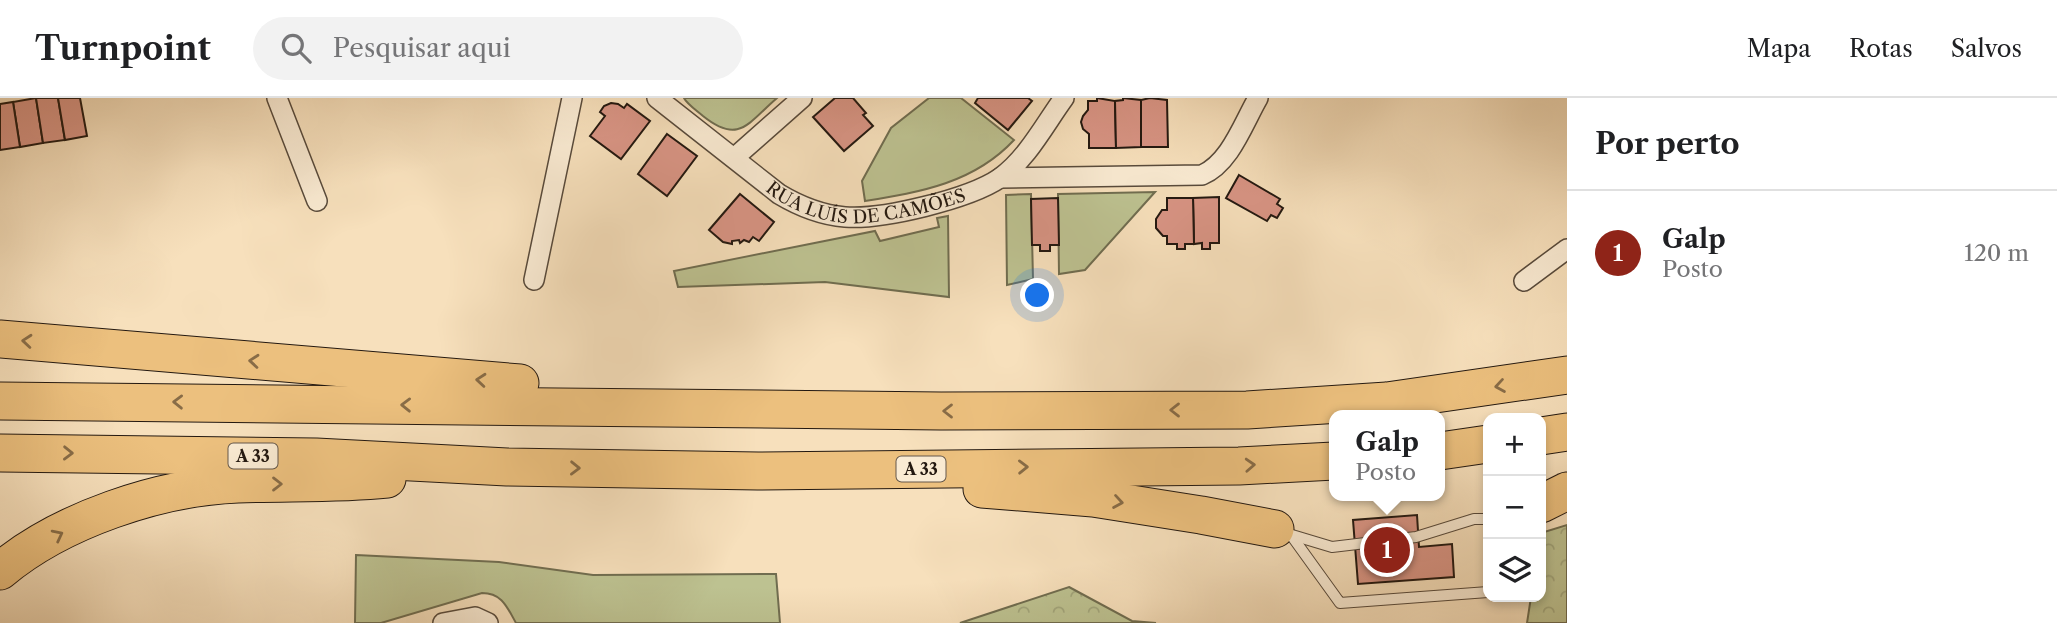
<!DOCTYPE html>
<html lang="pt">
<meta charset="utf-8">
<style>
body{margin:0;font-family:"Libre Caslon Text",serif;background:#f2f2f2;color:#202124}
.controls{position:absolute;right:21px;bottom:21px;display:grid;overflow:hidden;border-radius:14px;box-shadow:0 4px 10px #0003}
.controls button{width:63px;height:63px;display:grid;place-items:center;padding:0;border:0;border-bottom:2px solid #e0e0e0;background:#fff;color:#202124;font:35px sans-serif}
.you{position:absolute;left:1038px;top:198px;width:24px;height:24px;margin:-18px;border:5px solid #fff;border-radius:50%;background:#1a73e8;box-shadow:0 0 0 10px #1a73e833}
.badge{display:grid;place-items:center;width:46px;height:46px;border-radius:50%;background:#8f2418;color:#fff;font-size:23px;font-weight:700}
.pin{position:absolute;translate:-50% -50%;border:4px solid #fff;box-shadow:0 2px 7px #0006}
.popup{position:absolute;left:1329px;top:312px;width:116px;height:91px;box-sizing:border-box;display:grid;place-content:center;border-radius:14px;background:#fff;filter:drop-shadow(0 2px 5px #0005);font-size:23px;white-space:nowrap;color:#757577}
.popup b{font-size:26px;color:#202124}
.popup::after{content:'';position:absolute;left:50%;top:100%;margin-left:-14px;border:14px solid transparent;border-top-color:#fff}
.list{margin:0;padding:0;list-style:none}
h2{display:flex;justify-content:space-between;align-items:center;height:91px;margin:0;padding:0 28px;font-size:30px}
h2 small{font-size:23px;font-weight:400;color:#757577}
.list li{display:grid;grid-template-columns:46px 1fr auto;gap:21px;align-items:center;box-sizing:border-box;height:126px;padding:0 28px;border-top:2px solid #e0e0e0}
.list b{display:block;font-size:26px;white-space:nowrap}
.list p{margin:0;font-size:23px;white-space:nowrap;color:#757577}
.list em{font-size:23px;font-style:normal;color:#757577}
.icon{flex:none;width:38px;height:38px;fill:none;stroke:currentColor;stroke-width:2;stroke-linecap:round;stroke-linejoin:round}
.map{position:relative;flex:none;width:1567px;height:525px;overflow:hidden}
header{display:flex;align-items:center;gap:42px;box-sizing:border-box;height:98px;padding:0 35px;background:#fff;border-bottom:2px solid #e0e0e0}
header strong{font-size:33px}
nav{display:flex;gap:38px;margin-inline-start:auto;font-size:24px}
.search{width:490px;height:63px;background:#f2f2f2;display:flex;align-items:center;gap:18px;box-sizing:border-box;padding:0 24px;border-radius:38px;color:#757577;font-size:26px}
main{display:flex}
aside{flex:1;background:#fff}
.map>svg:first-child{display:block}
</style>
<header>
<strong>Turnpoint</strong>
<div class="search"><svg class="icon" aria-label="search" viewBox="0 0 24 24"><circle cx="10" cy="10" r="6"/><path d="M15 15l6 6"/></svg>Pesquisar aqui</div>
<nav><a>Mapa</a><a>Rotas</a><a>Salvos</a></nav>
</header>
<main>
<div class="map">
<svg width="1567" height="525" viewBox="0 0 1567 525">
<defs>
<pattern id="forest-crowns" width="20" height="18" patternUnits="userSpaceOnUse" patternTransform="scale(1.75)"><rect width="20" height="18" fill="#bdc291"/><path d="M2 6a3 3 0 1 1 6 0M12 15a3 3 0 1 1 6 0" fill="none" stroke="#a2a67c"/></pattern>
</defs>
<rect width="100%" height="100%" fill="#f7e0bc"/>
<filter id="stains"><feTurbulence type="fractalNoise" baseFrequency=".00286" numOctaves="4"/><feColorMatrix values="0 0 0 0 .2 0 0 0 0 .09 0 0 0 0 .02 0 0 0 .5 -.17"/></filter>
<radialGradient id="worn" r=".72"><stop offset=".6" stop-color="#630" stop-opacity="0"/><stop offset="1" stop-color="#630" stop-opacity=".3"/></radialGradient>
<g fill="#bdc291" stroke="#706d50" stroke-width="2">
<path d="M684 0H777C748 25 739 47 703 18 696 12 687 6 684 0Z"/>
<path d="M929 0H961L1014 42C974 85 921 94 865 103L862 83 891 30Z"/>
<polygon points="1155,94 1085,172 1059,176 1058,96"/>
<polygon points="1031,96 1033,181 1007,187 1006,97"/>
<polygon points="948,118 949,199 825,184 678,189 674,173 875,133 880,143 939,129 937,120"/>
<path d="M356 457 499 464 593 477 776 476 780 525H516C507 509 502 495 482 495L381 525H355Z"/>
</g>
<g fill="url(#forest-crowns)" stroke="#706d50" stroke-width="2">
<polygon points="1567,427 1567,525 1527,525 1531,499 1541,499 1541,435"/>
<polygon points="1069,489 1132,523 1156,525 960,525"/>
</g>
<g fill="#d89484" stroke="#231810" stroke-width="2">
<polygon points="36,0 43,45 20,49 13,4"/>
<polygon points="36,0 58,0 65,42 43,45"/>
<polygon points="58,0 80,0 87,38 65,42"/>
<polygon points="835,0 853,0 866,15 863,17 873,28 844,53 813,19"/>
<polygon points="978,0 1028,0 1032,3 1008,32 975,5"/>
<polygon points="1097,0 1115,3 1116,50 1089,50 1089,36 1083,31 1081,24 1083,18 1088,12 1088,3 1097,3"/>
<polygon points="1123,0 1141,2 1141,49 1116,50 1115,3 1123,2"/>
<polygon points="1150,0 1167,2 1168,49 1141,49 1141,2"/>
<polygon points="13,4 20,49 0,52 0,6"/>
<polygon points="611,5 618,6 624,10 627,6 650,23 621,61 590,38 605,18 600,14 604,8"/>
<polygon points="667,36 697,58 667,98 638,76"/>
<polygon points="1239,77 1280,101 1277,106 1283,110 1277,120 1271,117 1267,123 1226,100"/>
<polygon points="740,96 774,124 759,143 753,139 749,144 744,142 740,145 739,142 732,143 732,146 723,144 709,132"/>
<polygon points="1219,99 1219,145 1210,145 1210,151 1202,151 1202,145 1194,146 1193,100"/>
<polygon points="1058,100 1059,147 1050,147 1050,153 1040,153 1040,147 1032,147 1031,101"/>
<polygon points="1167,100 1193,100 1194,146 1185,146 1185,151 1177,151 1177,146 1167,146 1167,138 1163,138 1156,130 1156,121 1162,112 1167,112"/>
<polygon points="1417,417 1419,449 1452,446 1454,479 1358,486 1353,422"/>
</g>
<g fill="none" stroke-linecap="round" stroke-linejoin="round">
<g stroke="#584a3b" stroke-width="12">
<g id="service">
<polyline points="1291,437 1340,505 1488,494"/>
<polyline points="1292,437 1332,449 1416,439 1474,421 1488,421"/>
</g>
</g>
<g stroke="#584a3b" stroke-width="22">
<g id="minor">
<polyline points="277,0 317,103"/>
<path id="s1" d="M657 0 779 96C799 108 821 117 845 119 882 122 969 101 1000 80 1027 61 1045 26 1064 0"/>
<polyline points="734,60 802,0"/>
<path d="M1000 80 1202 77C1230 65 1243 26 1258 0"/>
<polyline points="534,182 572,0"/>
<polyline points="1524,183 1567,151"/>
<polyline points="443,525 475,519 488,525"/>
</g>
</g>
<g stroke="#231810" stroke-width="39">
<g id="motorway">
<polyline points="0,241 520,285"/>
<polyline points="0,303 941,313 1247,312 1387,303 1567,277"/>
<polyline points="1541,338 1567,334"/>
<polyline points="1440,353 1488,346"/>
<polyline points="0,355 316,359 507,369 758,373 1239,368 1334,363"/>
<polyline points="982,391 1093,400 1201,417 1275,431"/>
<polyline points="1541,406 1567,393"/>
<path d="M0 473C61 422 159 389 238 386 288 384 337 386 387 381"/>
</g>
</g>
<use href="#service" stroke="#faebd3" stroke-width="10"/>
<use href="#minor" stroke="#faebd3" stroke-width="19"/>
<use href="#motorway" stroke="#ecc07e" stroke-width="37"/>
</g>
<defs><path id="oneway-chevron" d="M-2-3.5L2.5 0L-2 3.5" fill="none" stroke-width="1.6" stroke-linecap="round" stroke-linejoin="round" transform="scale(1.75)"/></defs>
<g stroke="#886c47">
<use href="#oneway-chevron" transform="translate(27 243) rotate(-175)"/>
<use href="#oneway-chevron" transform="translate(254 263) rotate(-175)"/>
<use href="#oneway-chevron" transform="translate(481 282) rotate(-175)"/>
<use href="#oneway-chevron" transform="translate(1500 288) rotate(171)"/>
<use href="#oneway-chevron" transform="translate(178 304) rotate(-179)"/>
<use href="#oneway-chevron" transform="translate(406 307) rotate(-179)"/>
<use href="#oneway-chevron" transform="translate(1175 312) rotate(180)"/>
<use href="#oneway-chevron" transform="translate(948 313) rotate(-180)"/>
<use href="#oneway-chevron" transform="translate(68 355) rotate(1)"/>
<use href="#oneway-chevron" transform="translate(1250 367) rotate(-3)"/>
<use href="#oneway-chevron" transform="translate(1023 369) rotate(-1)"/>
<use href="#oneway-chevron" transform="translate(575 370) rotate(1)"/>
<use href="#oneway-chevron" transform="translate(277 386)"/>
<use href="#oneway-chevron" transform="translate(1118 404) rotate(9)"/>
<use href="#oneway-chevron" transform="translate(58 437) rotate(-27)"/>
</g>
<g text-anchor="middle" stroke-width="5" stroke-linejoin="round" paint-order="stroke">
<g fill="#faebd3" stroke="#64574a" stroke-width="2">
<rect x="228.5" y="345.5" width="49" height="25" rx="5"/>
<rect x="896.5" y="358.5" width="49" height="25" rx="5"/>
</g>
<g font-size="16" font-weight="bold" fill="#231810">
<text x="253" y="364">A 33</text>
<text x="921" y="377">A 33</text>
</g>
<g font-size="18" fill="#231810" stroke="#faebd3">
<text dy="6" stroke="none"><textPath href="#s1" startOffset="245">RUA LUÍS DE CAMÕES</textPath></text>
</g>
</g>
<rect width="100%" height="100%" filter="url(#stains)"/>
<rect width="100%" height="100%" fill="url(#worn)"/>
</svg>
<div class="controls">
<button>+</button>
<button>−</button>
<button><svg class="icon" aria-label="layers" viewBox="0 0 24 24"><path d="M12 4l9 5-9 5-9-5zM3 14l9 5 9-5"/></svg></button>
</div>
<div class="you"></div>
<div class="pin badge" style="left:1387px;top:452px">1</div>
<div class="popup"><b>Galp</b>Posto</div>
</div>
<aside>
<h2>Por perto<small></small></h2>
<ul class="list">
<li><span class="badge">1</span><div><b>Galp</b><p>Posto</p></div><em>120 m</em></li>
</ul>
</aside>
</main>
